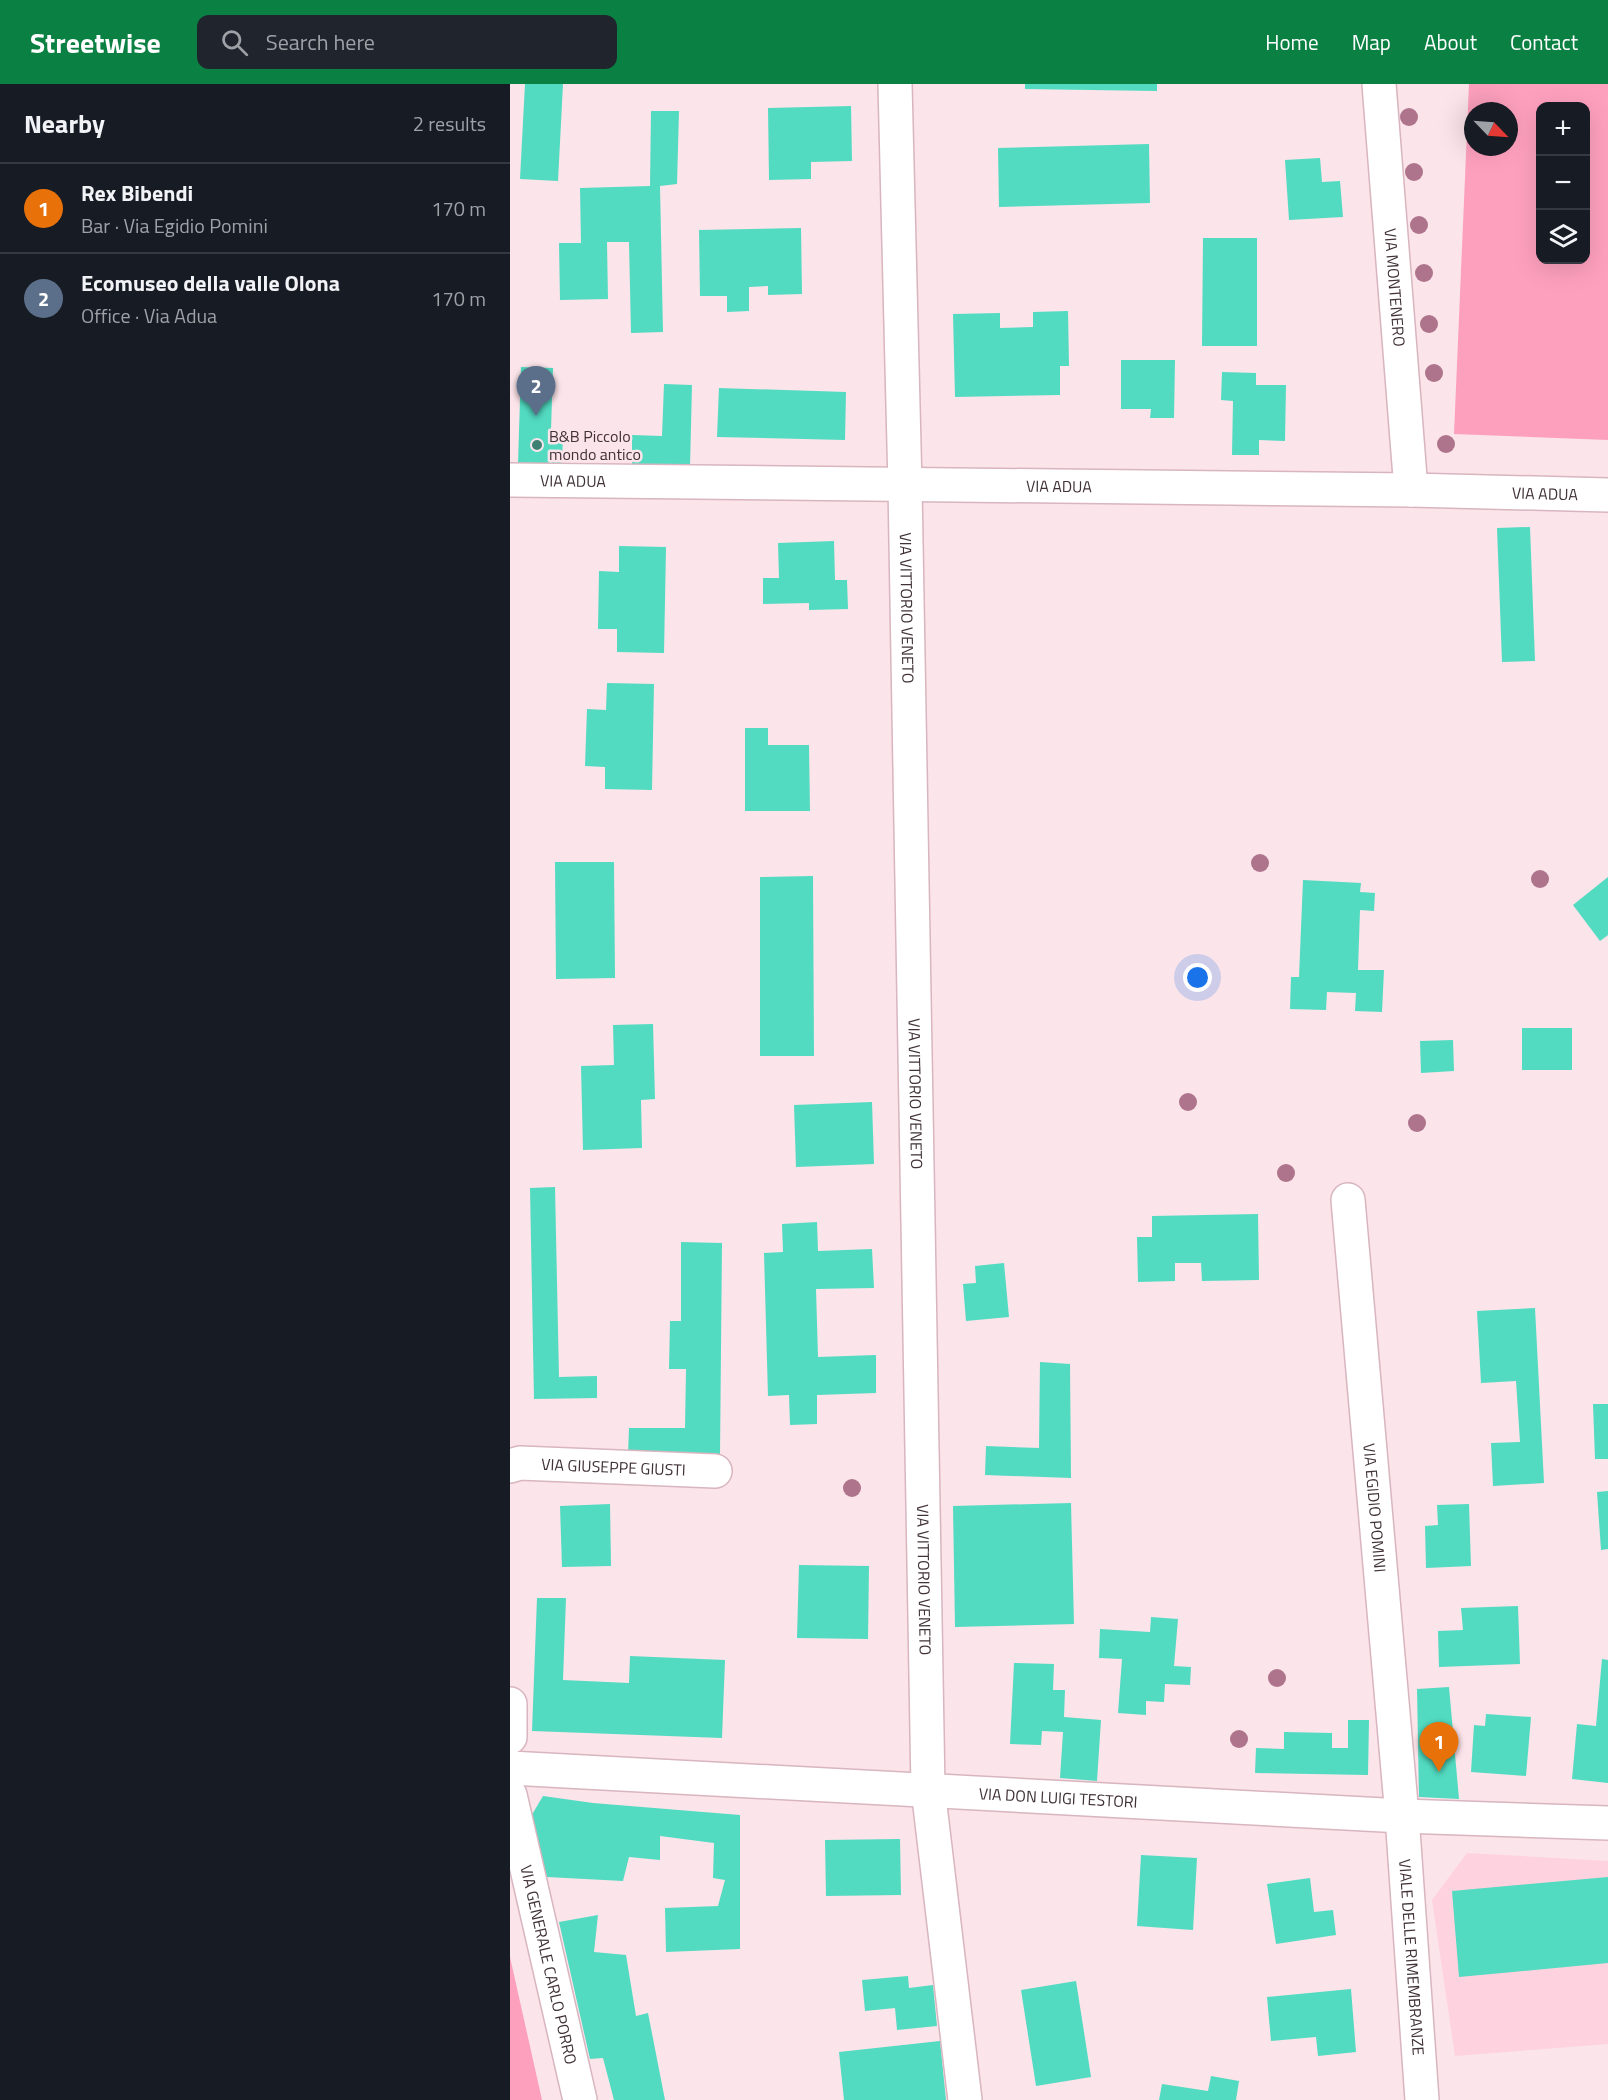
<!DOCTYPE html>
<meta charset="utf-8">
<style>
body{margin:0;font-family:"Titillium Web",sans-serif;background:#20242c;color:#f1f3f6}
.controls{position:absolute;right:18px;top:18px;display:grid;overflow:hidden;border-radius:12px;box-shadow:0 6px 24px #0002}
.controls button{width:54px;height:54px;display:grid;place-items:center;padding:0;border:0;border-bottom:2px solid #363941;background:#171b24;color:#f1f3f6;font:30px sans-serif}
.compass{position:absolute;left:954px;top:18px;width:54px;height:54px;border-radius:50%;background:#171b24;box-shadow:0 6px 24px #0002;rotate:115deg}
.you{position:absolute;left:688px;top:894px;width:21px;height:21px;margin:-15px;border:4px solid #fff;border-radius:50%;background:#1a73e8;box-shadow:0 0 0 9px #1a73e833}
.badge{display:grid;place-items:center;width:39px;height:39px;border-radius:50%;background:#0b8043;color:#fff;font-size:20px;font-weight:700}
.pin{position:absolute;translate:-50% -50px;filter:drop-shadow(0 2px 3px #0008)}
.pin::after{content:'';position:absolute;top:32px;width:21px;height:18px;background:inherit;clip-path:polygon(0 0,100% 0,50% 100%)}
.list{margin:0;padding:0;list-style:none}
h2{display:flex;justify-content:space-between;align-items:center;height:78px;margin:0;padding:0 24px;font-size:26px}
h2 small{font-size:20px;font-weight:400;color:#9ea1a6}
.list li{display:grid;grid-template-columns:39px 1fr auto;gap:18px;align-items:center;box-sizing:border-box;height:90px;padding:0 24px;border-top:2px solid #363941}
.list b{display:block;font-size:22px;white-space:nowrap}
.list p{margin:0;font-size:20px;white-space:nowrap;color:#9ea1a6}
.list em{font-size:20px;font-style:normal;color:#9ea1a6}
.icon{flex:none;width:33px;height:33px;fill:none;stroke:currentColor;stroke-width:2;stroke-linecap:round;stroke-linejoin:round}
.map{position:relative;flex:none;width:1098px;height:2016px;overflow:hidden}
header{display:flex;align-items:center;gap:36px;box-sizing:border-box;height:84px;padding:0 30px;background:#0b8043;color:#fff}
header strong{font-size:28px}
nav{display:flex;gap:33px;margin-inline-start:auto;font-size:21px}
.search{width:420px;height:54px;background:#20242c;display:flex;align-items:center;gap:15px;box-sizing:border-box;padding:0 21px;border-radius:12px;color:#9ea1a6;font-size:22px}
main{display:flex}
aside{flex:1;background:#171b24}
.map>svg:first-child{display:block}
</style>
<header>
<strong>Streetwise</strong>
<div class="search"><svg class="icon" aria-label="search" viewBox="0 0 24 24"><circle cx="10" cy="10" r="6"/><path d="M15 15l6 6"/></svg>Search here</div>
<nav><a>Home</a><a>Map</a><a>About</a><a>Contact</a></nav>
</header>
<main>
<aside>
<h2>Nearby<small>2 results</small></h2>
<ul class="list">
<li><span class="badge" style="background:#e8710a">1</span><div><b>Rex Bibendi</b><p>Bar · Via Egidio Pomini</p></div><em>170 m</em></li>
<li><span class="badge" style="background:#5c6f8a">2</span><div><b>Ecomuseo della valle Olona</b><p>Office · Via Adua</p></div><em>170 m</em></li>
</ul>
</aside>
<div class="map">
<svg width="1098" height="2016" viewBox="0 0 1098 2016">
<rect width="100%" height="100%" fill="#fbe4ea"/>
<polygon fill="#fed2df" points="957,1769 1098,1777 1098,1960 945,1972 922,1816"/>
<g fill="#fda0be" fill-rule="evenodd">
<path d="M959 0H1098V356L944 350ZM1030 22H1076V176H1030ZM963 27H999V63H963Z"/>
<polygon points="0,1873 32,2016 0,2016"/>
</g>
<g fill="#52dbc1">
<polygon points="15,0 53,0 48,97 10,95"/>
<polygon points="515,0 647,0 647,7 515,5"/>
<polygon points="341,22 342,77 301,78 301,95 259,96 258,24"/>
<polygon points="141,27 169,27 167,100 150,102 153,248 121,249 119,158 97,158 98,215 50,216 49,159 71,159 70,104 140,102"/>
<polygon points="639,60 640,119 489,123 488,64"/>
<polygon points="810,74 812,98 830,97 833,133 779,136 775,76"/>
<polygon points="291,144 292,210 258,211 258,202 239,203 239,227 217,228 217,212 190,212 189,146"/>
<polygon points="693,154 747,154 747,262 692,262"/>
<polygon points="558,227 559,282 550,282 550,311 445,313 443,230 490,229 490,244 523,243 523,228"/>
<polygon points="611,276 665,276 664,334 640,334 641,325 611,325"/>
<polygon points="11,283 43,284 41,346 53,347 52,381 8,380"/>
<polygon points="712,288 746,289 746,301 776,301 775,357 749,356 749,371 722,371 723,317 711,316"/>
<polygon points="154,300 182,301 180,383 122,382 122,351 152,352"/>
<polygon points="209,304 336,308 335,356 207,353"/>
<polygon points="1020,443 1025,577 992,578 987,444"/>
<polygon points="324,457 325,496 337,496 338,525 299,526 299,519 253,520 253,494 269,494 268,459"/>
<polygon points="109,462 156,463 154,569 107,568 107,545 88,545 89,487 109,488"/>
<polygon points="97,599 144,600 142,706 95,705 95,683 75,682 77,625 96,626"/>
<polygon points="235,644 258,644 258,661 299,661 300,727 235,727"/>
<polygon points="45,778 104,778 105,894 46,895"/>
<polygon points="303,792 304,972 250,972 250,793"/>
<polygon points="1098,793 1098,851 1090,857 1063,821"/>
<polygon points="793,796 851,799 850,808 865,809 864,827 850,826 848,886 874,886 872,928 845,927 846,909 817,908 816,926 780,925 781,893 789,893"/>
<polygon points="143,940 145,1015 131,1016 132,1064 73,1066 71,982 104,981 103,941"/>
<rect x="1012" y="944" width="50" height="42"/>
<polygon points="943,956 944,987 911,989 910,957"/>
<polygon points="362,1018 364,1080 286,1083 284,1021"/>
<polygon points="45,1103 49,1293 87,1292 87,1314 24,1315 20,1104"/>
<polygon points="748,1130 749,1196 692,1197 691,1179 665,1179 665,1197 628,1198 627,1153 642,1153 642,1132"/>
<polygon points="307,1138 308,1167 362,1165 364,1204 306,1205 308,1273 366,1271 366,1309 307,1311 307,1340 280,1341 279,1311 258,1312 254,1169 273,1168 272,1140"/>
<polygon points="171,1158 212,1159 210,1371 118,1370 119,1344 175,1344 176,1285 159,1285 160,1237 171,1237"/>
<polygon points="494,1179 499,1233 456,1237 453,1200 466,1199 465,1182"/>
<polygon points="1025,1224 1034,1399 983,1402 981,1359 1010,1358 1006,1297 971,1299 967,1227"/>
<polygon points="530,1278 560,1280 561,1394 475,1391 476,1362 529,1364"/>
<polygon points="1083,1320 1098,1320 1098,1375 1085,1375"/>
<polygon points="1098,1407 1098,1465 1091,1466 1087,1408"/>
<polygon points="561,1419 564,1540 445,1543 443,1422"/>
<polygon points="100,1420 101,1482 52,1483 50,1422"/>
<polygon points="959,1420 961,1482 916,1484 915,1442 928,1441 927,1421"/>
<polygon points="289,1481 359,1482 358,1555 287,1554"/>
<polygon points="27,1514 56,1514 53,1596 119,1599 120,1572 215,1576 212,1654 22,1647"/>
<polygon points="1008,1522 1010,1580 929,1583 928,1547 953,1546 951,1524"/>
<polygon points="641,1533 668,1535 664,1582 681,1583 680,1601 655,1600 654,1618 636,1617 636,1631 608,1629 612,1575 589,1574 590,1545 640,1548"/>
<polygon points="1092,1575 1098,1576 1098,1699 1062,1695 1067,1640 1086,1642"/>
<polygon points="504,1579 544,1580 543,1606 555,1606 554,1633 591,1636 587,1697 550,1694 553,1648 532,1647 531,1661 500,1660"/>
<polygon points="939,1603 949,1715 909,1713 907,1605"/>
<polygon points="976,1630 1021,1633 1016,1692 961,1688 964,1641 975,1642"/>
<polygon points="838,1636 859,1636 858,1691 745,1689 746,1664 774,1665 774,1648 822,1649 822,1664 838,1664"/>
<polygon points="33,1712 83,1719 230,1731 230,1865 156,1868 155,1824 208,1822 215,1796 203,1794 204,1759 150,1752 150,1776 119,1773 113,1797 37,1793 20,1734"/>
<polygon points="390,1755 391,1811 316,1812 315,1756"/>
<polygon points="631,1771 687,1774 683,1846 627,1842"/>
<polygon points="1098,1793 1098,1879 949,1893 942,1807"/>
<polygon points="800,1794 804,1828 823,1826 826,1851 766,1860 757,1800"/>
<polygon points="88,1831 84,1868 116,1871 126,1932 138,1929 155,2016 104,2016 93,1974 80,1975 49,1838"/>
<polygon points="398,1892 399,1904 423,1901 427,1942 387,1946 385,1924 355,1927 352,1896"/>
<polygon points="566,1897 581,1993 526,2002 511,1906"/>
<polygon points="841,1905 846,1968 808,1972 806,1953 761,1957 757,1913"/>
<polygon points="430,1957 436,2016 334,2016 329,1968"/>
<polygon points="701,1992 729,1997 726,2016 649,2016 652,2000 698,2007"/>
</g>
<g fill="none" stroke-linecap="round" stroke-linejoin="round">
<g stroke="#d8b5bf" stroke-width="36">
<g id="minor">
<path id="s1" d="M385 0 395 402 418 1705 455 2016"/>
<path id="s2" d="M869 0 901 406"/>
<path id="s3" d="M0 396 901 406 1098 411"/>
<path id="s4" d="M838 1116 892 1732 912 2016"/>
<path id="s5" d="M0 1382 10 1379 205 1387"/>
<polyline points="0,1620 0,1653"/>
<path id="s6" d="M0 1684 892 1732 1098 1739"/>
<path id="s7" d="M0 1711 70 2016"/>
</g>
</g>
<use href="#minor" stroke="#fff" stroke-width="33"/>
</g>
<g fill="#ae748b">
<circle cx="899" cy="33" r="9"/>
<circle cx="904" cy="88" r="9"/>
<circle cx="909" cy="141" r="9"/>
<circle cx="914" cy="189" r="9"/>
<circle cx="919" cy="240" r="9"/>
<circle cx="924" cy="289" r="9"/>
<circle cx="936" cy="360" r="9"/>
<circle cx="750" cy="779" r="9"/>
<circle cx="1030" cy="795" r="9"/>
<circle cx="678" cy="1018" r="9"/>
<circle cx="907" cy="1039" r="9"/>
<circle cx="776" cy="1089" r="9"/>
<circle cx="342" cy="1404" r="9"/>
<circle cx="767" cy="1594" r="9"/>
<circle cx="729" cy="1655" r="9"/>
</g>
<circle fill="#3e8173" stroke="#fbe4ea" stroke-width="2" cx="27" cy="361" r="6"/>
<g text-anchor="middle" stroke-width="5" stroke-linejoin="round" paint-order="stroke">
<g font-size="16" fill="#403236" stroke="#fbe4ea">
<text dy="6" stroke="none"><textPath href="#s2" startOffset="204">VIA MONTENERO</textPath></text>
<text dy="6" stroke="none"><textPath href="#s3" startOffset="63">VIA ADUA</textPath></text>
<text dy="6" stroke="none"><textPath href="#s3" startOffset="549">VIA ADUA</textPath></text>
<text dy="6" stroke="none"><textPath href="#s3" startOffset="1035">VIA ADUA</textPath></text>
<text dy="6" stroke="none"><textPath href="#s1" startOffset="524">VIA VITTORIO VENETO</textPath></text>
<text dy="6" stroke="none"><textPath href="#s1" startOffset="1010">VIA VITTORIO VENETO</textPath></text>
<text dy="6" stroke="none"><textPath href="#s5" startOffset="104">VIA GIUSEPPE GIUSTI</textPath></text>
<text dy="6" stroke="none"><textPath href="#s4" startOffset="309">VIA EGIDIO POMINI</textPath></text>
<text dy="6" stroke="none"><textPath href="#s1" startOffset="1496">VIA VITTORIO VENETO</textPath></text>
<text dy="6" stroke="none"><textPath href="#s6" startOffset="549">VIA DON LUIGI TESTORI</textPath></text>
<text dy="6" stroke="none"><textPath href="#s4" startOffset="760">VIALE DELLE RIMEMBRANZE</textPath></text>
<text dy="6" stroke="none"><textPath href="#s7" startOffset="174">VIA GENERALE CARLO PORRO</textPath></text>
</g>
<g font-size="16" fill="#403236" stroke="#fbe4ea" text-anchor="start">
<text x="39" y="358">B&amp;B Piccolo<tspan x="39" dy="18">mondo antico</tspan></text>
</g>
</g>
</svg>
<div class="controls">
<button>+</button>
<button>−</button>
<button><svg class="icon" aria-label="layers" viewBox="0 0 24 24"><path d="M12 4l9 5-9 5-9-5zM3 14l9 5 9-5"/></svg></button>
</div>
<svg class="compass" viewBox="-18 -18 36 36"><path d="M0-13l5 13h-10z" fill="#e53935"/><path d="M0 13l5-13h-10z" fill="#9ea1a6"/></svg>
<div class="you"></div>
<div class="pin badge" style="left:929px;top:1688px;background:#e8710a">1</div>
<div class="pin badge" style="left:26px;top:332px;background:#5c6f8a">2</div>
</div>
</main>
